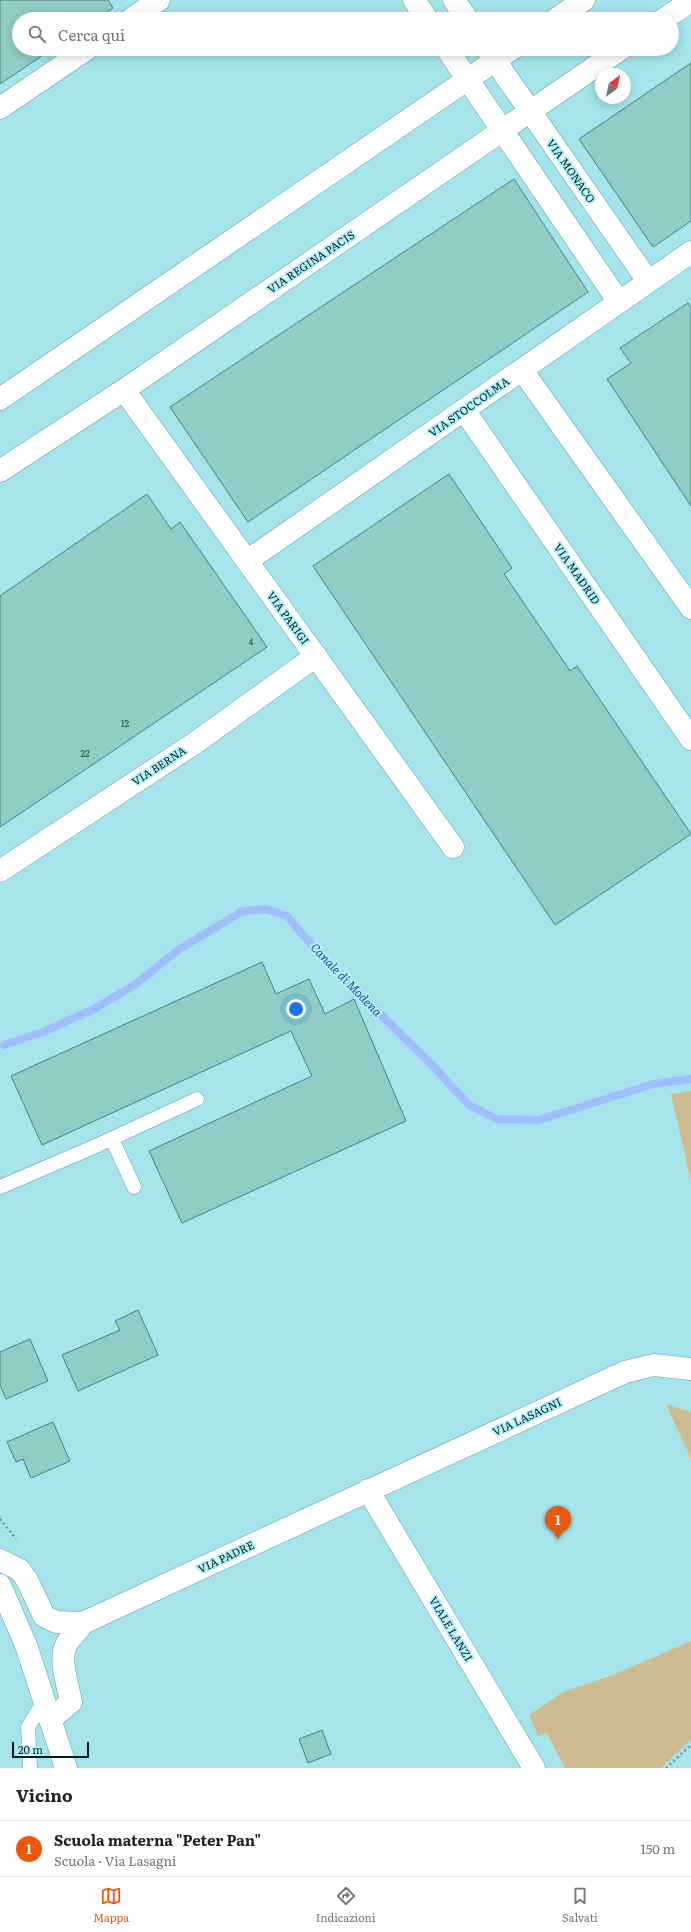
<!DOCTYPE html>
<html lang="it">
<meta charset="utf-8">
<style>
body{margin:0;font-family:Literata,serif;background:#f6f6f6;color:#202124}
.compass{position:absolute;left:595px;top:68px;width:36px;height:36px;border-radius:50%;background:#fff;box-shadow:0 2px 10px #0003;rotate:33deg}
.scale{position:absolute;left:12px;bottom:10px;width:77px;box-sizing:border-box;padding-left:4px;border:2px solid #031c1f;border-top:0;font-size:11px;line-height:14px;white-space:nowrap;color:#031c1f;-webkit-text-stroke:3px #b2f1f8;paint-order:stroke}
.you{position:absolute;left:296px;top:1009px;width:14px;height:14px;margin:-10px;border:3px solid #fff;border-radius:50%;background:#1a73e8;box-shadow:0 0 0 6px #1a73e833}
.badge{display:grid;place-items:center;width:26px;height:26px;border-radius:50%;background:#ea580c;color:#fff;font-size:13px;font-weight:700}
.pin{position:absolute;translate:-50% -33px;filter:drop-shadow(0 1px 2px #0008)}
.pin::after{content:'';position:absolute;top:21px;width:14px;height:12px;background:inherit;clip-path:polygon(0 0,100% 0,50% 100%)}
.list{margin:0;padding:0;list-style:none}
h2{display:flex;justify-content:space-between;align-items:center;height:52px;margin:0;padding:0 16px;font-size:17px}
h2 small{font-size:13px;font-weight:400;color:#757577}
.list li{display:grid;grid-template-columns:26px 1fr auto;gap:12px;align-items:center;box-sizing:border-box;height:56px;padding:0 16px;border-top:1px solid #e0e0e0}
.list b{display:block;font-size:15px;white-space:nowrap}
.list p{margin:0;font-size:13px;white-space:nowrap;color:#757577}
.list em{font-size:13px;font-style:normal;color:#757577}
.icon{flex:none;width:22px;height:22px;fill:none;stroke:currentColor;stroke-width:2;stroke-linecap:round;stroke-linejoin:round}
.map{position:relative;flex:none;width:691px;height:1768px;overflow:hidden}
.search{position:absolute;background:#fff;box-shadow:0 2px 10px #0003;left:12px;right:12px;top:12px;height:44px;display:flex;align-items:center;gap:10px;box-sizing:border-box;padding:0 14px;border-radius:22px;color:#757577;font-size:15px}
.sheet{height:108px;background:#fff}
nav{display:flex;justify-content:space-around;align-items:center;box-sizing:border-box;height:56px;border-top:1px solid #e0e0e0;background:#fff;font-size:11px;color:#757577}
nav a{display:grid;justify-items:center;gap:2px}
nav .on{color:#ea580c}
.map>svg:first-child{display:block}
</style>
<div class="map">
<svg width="691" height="1768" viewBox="0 0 691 1768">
<rect width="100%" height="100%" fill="#a5e4eb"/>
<g fill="#cfbb91">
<polygon points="691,1091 691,1181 671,1094"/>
<polygon points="666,1404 691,1412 691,1459"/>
<polygon points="691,1641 691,1740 661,1768 565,1768 547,1733 538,1736 529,1715 563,1692 613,1675"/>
</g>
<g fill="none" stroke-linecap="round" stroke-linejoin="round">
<polyline stroke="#a0befe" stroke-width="8" points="4,1045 43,1032 94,1009 136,984 178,950 243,911 266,909 287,916 319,954 432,1065 469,1105 497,1119 539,1120 653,1084 691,1079"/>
</g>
<g fill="#90cdc4" stroke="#46817a">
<polygon points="0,0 108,0 113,8 97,19 19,19 19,49 52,49 0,84"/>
<polygon points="691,63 691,221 653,247 579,139"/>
<polygon points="514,179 588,292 248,522 170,407"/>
<polygon points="688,303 691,307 691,506 607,379 631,363 620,348"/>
<polygon points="449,474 512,568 504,574 570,671 577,666 691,834 555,925 313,566"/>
<polygon points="147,494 171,529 180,522 267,647 0,827 0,596"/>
<polygon points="262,962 276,994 309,979 325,1014 354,999 406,1121 182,1223 149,1151 312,1076 291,1031 42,1145 11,1076"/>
<polygon points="138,1310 158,1355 78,1391 62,1355 120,1330 115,1321"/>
<polygon points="30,1339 48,1381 6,1399 0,1385 0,1352"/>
<polygon points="53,1422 70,1461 31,1478 23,1459 16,1462 7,1442"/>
<polygon points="322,1730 331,1754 308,1763 299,1739"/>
</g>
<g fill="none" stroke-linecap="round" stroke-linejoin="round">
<g stroke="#609ca3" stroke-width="15">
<g id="lane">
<polyline points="112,1139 134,1187"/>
<polyline points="0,1187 98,1145 197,1099"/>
<polyline points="30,1768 28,1727 44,1701"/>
</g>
</g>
<g stroke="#609ca3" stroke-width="23">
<g id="street">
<polyline points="414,0 427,19"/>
<polyline points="454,0 467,19"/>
<polyline points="131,19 159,0"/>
<polyline points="664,19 691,1"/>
<polyline points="447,49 619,302"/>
<polyline points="487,49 648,281"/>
<polyline points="0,108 87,49"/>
<polyline points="522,370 691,608"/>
<polyline points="124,390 453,847"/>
<polyline points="464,410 691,739"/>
<polyline points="0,471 124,390 621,49"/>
<polyline points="247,561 691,252"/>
<polyline points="0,871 195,743 316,656"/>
<polyline points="368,1490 534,1768"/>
<polyline points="0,1560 20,1570 27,1580 44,1616 56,1622 83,1623 625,1372 654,1365 690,1369"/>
<path d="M50 1720 71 1702C68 1684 58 1659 67 1643 71 1637 78 1631 83 1623"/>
</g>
</g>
<g stroke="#609ca3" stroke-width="23">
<g id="secondary">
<polyline points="556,19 584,0"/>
<polyline points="0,399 512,49"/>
<polyline points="0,1585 26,1645 66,1768"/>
</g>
</g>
<g stroke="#69999f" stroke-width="2.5" stroke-dasharray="2 3" stroke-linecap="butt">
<polyline points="0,1519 16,1539"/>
<polyline points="666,1768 691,1745"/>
</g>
<use href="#lane" stroke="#fff" stroke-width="14"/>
<use href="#street" stroke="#fff" stroke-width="22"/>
<use href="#secondary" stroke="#fff" stroke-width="22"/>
</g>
<g text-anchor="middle" stroke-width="4" stroke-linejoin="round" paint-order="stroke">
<g font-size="9" fill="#264848">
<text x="251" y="645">4</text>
<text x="125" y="727">12</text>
<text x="85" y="757">22</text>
</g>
<g font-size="11" fill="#031c1f" stroke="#b2f1f8">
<text transform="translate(571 171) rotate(55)" y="4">VIA MONACO</text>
<text transform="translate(311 262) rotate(-34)" y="4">VIA REGINA PACIS</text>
<text transform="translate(469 407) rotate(-35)" y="4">VIA STOCCOLMA</text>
<text transform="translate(577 574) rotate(55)" y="4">VIA MADRID</text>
<text transform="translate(288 618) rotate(54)" y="4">VIA PARIGI</text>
<text transform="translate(159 766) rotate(-33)" y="4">VIA BERNA</text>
<text transform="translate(527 1417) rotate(-25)" y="4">VIA LASAGNI</text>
<text transform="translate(226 1557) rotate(-25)" y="4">VIA PADRE</text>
<text transform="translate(451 1629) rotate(59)" y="4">VIALE LANZI</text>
</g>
<g font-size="12" font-style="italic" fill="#2b4893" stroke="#b2f1f8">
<text transform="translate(346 980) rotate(46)" y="4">Canale di Modena</text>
</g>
</g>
</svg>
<svg class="compass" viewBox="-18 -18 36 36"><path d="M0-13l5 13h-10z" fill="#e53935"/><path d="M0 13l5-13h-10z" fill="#757577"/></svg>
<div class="scale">20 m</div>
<div class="you"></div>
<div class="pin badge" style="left:558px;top:1539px">1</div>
<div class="search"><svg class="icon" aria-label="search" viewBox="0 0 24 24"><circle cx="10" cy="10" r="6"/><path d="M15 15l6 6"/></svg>Cerca qui</div>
</div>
<section class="sheet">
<h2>Vicino<small></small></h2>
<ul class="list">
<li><span class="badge">1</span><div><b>Scuola materna &quot;Peter Pan&quot;</b><p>Scuola · Via Lasagni</p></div><em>150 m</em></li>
</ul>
</section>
<nav>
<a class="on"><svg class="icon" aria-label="map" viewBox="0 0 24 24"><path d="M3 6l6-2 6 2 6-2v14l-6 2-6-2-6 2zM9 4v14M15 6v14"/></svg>Mappa</a>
<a><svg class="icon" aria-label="directions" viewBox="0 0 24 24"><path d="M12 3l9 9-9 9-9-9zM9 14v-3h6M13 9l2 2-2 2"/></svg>Indicazioni</a>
<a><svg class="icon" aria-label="saved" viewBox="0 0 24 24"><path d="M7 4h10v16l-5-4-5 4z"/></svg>Salvati</a>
</nav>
